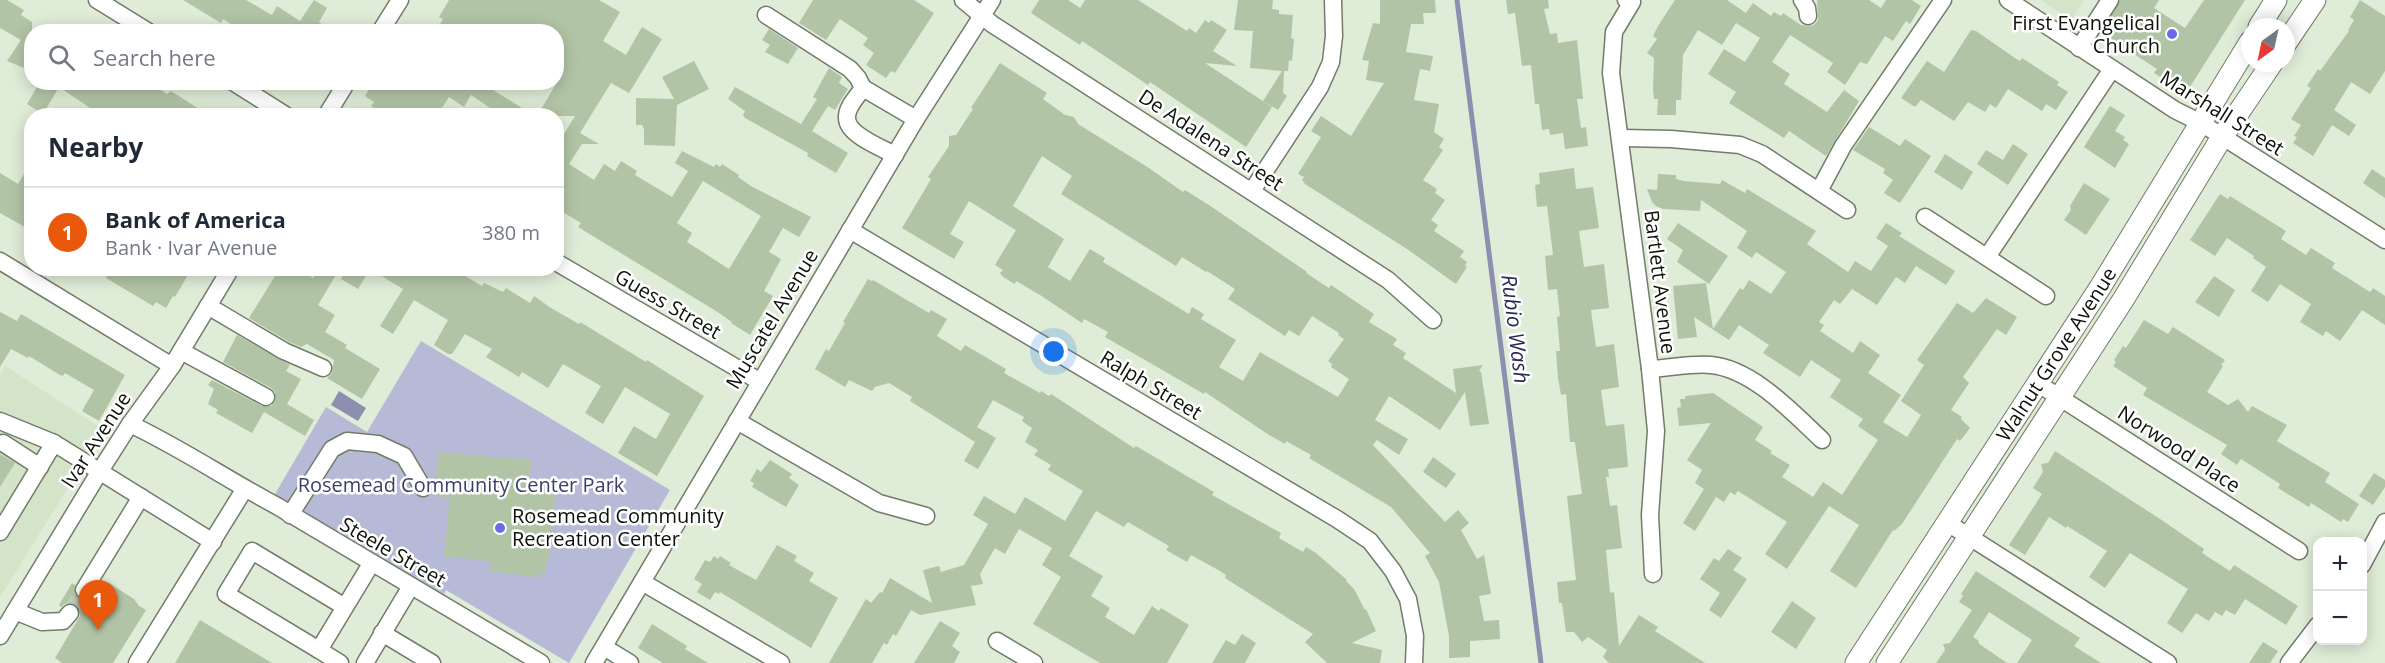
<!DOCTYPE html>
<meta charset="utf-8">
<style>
body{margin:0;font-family:"Open Sans",sans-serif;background:#f6f6f7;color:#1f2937}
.controls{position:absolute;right:18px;bottom:18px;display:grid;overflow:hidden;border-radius:12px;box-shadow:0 3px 15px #0003}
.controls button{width:54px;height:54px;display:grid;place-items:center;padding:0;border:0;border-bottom:2px solid #e0e1e3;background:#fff;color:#1f2937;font:30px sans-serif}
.compass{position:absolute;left:2241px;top:18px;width:54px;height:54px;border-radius:50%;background:#fff;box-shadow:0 3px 15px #0003;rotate:213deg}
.you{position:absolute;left:1054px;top:352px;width:21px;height:21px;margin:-15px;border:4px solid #fff;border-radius:50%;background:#1a73e8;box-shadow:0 0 0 9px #1a73e833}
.badge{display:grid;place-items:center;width:39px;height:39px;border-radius:50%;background:#ea580c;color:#fff;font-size:20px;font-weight:700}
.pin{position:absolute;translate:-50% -50px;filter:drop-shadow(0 2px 3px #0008)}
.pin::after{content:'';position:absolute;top:32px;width:21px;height:18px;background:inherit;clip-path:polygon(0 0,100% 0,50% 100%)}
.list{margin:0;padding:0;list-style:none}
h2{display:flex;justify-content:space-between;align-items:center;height:78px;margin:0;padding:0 24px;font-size:26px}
h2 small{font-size:20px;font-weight:400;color:#747a83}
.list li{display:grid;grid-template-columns:39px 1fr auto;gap:18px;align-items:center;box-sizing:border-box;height:90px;padding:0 24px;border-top:2px solid #e0e1e3}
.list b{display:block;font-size:22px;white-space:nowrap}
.list p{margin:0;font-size:20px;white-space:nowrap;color:#747a83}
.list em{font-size:20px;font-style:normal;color:#747a83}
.icon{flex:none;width:33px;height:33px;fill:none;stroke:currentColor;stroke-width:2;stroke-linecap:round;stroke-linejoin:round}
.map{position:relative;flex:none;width:2385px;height:663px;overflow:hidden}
.search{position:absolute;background:#fff;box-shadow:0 3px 15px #0003;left:24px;top:24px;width:540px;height:66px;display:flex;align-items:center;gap:15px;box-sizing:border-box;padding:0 21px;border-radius:24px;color:#747a83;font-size:22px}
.panel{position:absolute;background:#fff;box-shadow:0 3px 15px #0003;left:24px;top:108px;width:540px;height:168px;border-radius:24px}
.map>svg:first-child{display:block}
</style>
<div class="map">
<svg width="2385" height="663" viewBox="0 0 2385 663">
<rect width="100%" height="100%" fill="#dfecd7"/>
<g fill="#d3e4c8">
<polygon points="2041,0 2084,0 2071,20"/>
<polygon points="5,366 104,430 0,597 0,374"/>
</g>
<polygon fill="#b6bad6" points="421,341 670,490 569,663 446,590 444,594 275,494 326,407 367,432"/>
<polygon fill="#8c90ae" points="339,391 366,408 358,421 331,405"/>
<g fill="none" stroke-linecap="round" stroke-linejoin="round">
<polyline stroke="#8c90ae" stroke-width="5" points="1457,0 1541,663"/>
</g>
<g fill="#b2c4a6" fill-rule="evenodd">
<polygon points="0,0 7,0 24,10 21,15 32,22 32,71 7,61 21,40 0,28"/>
<polygon points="183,0 246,0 272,15 277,6 300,21 314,0 327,8 319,22 333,32 243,32 223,19 221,23"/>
<path d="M449 0H599L620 12 603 41 626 55 642 27 662 39 629 93 611 83 580 133 599 144H582L569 164 594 180 604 164 615 171 621 161 637 171 635 175 672 197 688 171 675 163 682 151 714 167 716 164 720 167 722 164 739 175 738 177 751 186 811 217 799 237 783 228 769 252 781 259 764 291 773 296 750 335 731 323 732 322 716 311 578 227 581 223 556 208V147L575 116H537L556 84V32H448L439 26 443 19 439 17ZM703 181 761 216 729 269 687 242 692 233 677 223Z"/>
<polygon points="813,0 914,0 934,13 895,73 891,71 886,78 866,65 874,53 863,45 868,38 840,19 826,40 799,23"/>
<polygon points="1039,0 1068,0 1080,8 1085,0 1138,0 1187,31 1189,28 1196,33 1205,20 1209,23 1211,20 1227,30 1213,51 1237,66 1205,63 1272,107 1246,147 1150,82 1148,85 1082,41 1080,45 1031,13"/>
<polygon points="1238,0 1273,0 1272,9 1279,10 1279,14 1293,15 1291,38 1294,39 1292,61 1289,60 1288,71 1284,71 1283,93 1287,96 1278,110 1263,101 1282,71 1250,68 1253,31 1234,30"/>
<polygon points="1380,0 1435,0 1436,13 1423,13 1424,24 1411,24 1406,52 1433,56 1430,71 1420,69 1414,100 1439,104 1434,132 1444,139 1439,147 1443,150 1423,180 1437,189 1435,193 1445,200 1431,220 1438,225 1434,231 1464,251 1460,257 1467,262 1465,266 1467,267 1456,284 1407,249 1305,184 1302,180 1304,177 1298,174 1321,137 1311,131 1321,116 1351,136 1384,83 1366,80 1369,61 1362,60 1373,23 1380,24"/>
<polygon points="1506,0 1548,0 1549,8 1544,9 1550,34 1557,33 1558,43 1577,40 1583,99 1577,99 1581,128 1586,127 1588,146 1565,149 1563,133 1550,135 1549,129 1542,130 1539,104 1535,104 1531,65 1522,66 1515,13 1508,14"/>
<polygon points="1675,0 1727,0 1746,13 1753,3 1771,16 1774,12 1781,16 1783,13 1801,25 1809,26 1814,25 1818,20 1817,0 1869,0 1881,8 1886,0 1912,0 1921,6 1910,24 1906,21 1893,41 1885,36 1867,64 1860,62 1845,85 1827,72 1833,63 1790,35 1772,62 1790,74 1784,84 1827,112 1844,90 1859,101 1826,156 1789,131 1784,138 1729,103 1736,92 1708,74 1724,49 1745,62 1760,38 1736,23 1722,45 1698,30 1683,55 1681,100 1676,100 1676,115 1657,115 1658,99 1654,99 1653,90 1654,58 1647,53 1657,39 1653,36 1658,26"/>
<polygon points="2120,0 2159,0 2154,8 2185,28 2204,0 2245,0 2188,90 2177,82 2175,86 2154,73 2157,69 2125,48 2122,52 2103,39 2106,35 2102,32"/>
<polygon points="2360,0 2385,16 2385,71 2370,94 2351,82 2334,110 2356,125 2349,136 2332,125 2313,156 2293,143 2297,137 2294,136 2301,125 2291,119 2311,88 2307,86 2318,69 2320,71 2349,31 2348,30 2354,20 2350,17"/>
<polygon points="769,29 798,48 788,64 765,52 770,45 762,40"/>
<polygon points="1971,30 1976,31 2015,58 2020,61 2022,58 2059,82 2057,85 2068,92 2056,110 2046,104 2042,111 2008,89 1996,108 1990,104 1985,112 1968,102 1954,121 1921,100 1915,107 1901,98 1927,61 1944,72"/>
<polygon points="694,61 709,89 677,105 675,146 644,145 644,129 642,125 636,125 636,98 674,99 662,77"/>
<path d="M1000 63 1047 93 1043 99 1065 115 1074 117 1078 124 1149 168 1183 192 1185 190 1209 205 1307 272 1306 273 1329 288 1331 285 1374 314 1369 322 1397 339 1393 345 1406 353 1403 358 1456 393 1453 369 1483 365 1479 371 1481 372 1489 424 1470 426 1465 392 1440 430 1389 396 1375 420 1408 439 1399 455 1377 440 1373 445 1445 522 1458 510 1469 523 1461 530 1477 559 1484 555 1491 594 1479 596 1484 621 1499 620 1500 639 1470 641V657L1449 658V636L1439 582 1425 556 1430 553 1391 507 1309 458 1311 455 1286 441 1285 444 1269 435 1205 392 1204 394 1105 337 1108 332 1084 319 1082 323 1040 295 1016 281 1015 284 1003 277 1000 273 1003 270 995 265 1016 230 1009 226 969 201 950 234 964 242 954 259 902 228 931 179 928 177 949 146V136L956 135 973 109 971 108ZM1042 156 1072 176 1061 194 1176 266 1182 257 1206 272 1207 271 1235 289 1228 299 1285 336 1289 330 1299 336 1312 316 1339 333 1338 335 1344 339 1328 361 1332 364 1331 367 1349 379 1338 397 1260 352 1243 381 1219 367 1236 340 1201 319 1204 314 1192 307 1189 314 1103 262 1105 258 1090 249 1070 281 1048 267 1064 239 1013 206Z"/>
<polygon points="829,68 842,77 839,83 848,89 835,110 828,106 812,131 848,153 836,173 807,156 808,153 745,118 743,115 745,111 728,99 735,87 801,124 817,99 813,97"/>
<polygon points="40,82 149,82 167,94 171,91 210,116 102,116 59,87 43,114 27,104"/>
<polygon points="373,82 480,82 535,116 502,116 471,95 464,107 449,97 437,116 388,116 371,106 374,102 365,96"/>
<polygon points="2110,106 2125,115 2115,131 2125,137 2123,140 2129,144 2115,168 2084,147"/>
<polygon points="1869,127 1900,146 1905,139 1931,156 1900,203 1884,193 1893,180 1883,173 1885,169 1853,150"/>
<polygon points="2013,144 2028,154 2008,185 1977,164 1986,150 2003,160"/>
<polygon points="1945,154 1973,172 1962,190 1934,172"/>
<polygon points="32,161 32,231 0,213 0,173 18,184"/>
<polygon points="1574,168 1576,189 1593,187 1599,228 1579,231 1584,267 1604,264 1609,308 1591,310 1596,347 1614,344 1619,387 1601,390 1606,426 1624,424 1626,443 1628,467 1608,469 1609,477 1606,477 1610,506 1617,505 1622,548 1606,550 1610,593 1614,592 1619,646 1639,615 1658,627 1655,631 1705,663 1609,663 1603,657 1607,650 1588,637 1582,642 1574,632 1566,632 1562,603 1559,603 1557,582 1576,580 1567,496 1582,494 1575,442 1570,442 1566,394 1561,395 1558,378 1556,351 1560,351 1557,317 1560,316 1557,289 1548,290 1545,256 1553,255 1547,206 1537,207 1535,185 1540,184 1539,173"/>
<polygon points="2372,169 2385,178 2385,198 2363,183"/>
<polygon points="1658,174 1676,175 1676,179 1684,181 1720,184 1722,180 1745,193 1747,189 1816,231 1807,244 1848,272 1855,261 1871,271 1888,246 1876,238 1886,223 1902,233 1899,236 1955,271 1946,285 1916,266 1905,283 1896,277 1877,305 1852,289 1840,304 1834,300 1819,322 1824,325 1820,331 1853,353 1860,341 1880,355 1868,373 1901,395 1883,422 1907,437 1921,415 1901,401 1924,365 1917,360 1957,303 1973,313 1986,298 2017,317 2006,335 1997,329 1963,377 1969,383 1951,410 1962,417 1961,419 1970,428 1960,441 1957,439 1902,524 1894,531 1893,530 1856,588 1830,571 1859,525 1829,506 1787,569 1765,554 1787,522 1738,491 1735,495 1730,492 1724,502 1716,497 1695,531 1683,523 1704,489 1695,483 1702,470 1687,460 1711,423 1679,426 1677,408 1681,407 1680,399 1685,399 1685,396 1713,393 1763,427 1755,440 1772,451 1770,453 1790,465 1782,477 1813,497 1823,482 1842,495 1878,440 1858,426 1863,419 1830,397 1841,380 1811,360 1800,377 1763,353 1769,345 1739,325 1729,340 1694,317 1697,337 1678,339 1673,286 1706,283 1713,329 1740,288 1743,290 1749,280 1771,294 1786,272 1756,252 1752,258 1737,248 1747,231 1701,200 1700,211 1663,209 1656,206 1652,202 1647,189 1657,190"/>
<polygon points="2084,183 2110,199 2086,235 2064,220 2071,210 2070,206"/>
<polygon points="2220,194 2228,199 2230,196 2286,231 2281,239 2306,255 2311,248 2335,263 2332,268 2370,292 2373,288 2385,296 2385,325 2362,310 2340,341 2326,331 2323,336 2300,322 2311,304 2280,284 2268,302 2251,291 2266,267 2253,258 2254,256 2227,238 2215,256 2190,240"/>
<polygon points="1678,223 1728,256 1709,284 1677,262 1683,250 1667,239"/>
<polygon points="112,268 192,268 175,297 173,296 166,308 156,302 153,306 106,278"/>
<polygon points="280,268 297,268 313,278 319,268 340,268 318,305 335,315 325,332 347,345 345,348 380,369 362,399 327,378 332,373 334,360 307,344 301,347 289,342 249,318"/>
<polygon points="347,268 452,268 482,286 484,283 503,292 506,288 530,303 534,296 551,308 579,324 580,322 646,362 647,360 704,396 657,476 618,453 634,426 656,439 670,414 625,387 603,424 585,413 601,386 563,364 548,388 522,372 519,377 486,357 492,349 465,334 452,354 448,354 434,345 448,320 414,300 393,334 380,326 403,289 370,269 358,289 341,279"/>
<polygon points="2214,276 2235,290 2219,317 2195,302"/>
<polygon points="868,279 872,281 873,280 929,313 931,310 947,319 937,336 961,351 965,345 1006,369 1004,373 1040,393 1041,391 1049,396 1051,394 1134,448 1136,446 1214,492 1212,495 1281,533 1279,538 1303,552 1306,547 1316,553 1347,580 1346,581 1354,589 1365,610 1366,609 1376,631 1352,643 1382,650 1380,663 1327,663 1305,642 1313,634 1225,578 1226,575 1220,571 1191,555 1187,562 1166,550 1169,546 1128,522 1124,527 1096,511 1069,556 1103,576 1091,596 1110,608 1105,617 1134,635 1152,606 1159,611 1161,608 1189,625 1167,663 1100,663 1033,624 1061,577 1042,565 1052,548 1019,529 1005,554 995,548 980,574 983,584 971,586 976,605 920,615 911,610 896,636 893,634 887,645 884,643 872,663 829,663 866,599 871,603 880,592 882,593 890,578 932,603 923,570 939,566 941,572 964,565 988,524 973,515 984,496 1015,514 1025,497 1065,521 1083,491 1048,470 1051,465 1034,455 1038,450 1025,442 1032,428 1022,421 1024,417 993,400 977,427 996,438 978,469 964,461 975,442 910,401 912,397 889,383 875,387 872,391 849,380 845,387 815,369 826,349 829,351 845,323 843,322"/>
<polygon points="0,312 17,321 21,314 125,375 99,421 82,411 94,390 65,373 63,376 60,375 29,356 28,358 11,349 0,367"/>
<polygon points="2144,320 2168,334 2173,327 2225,360 2221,365 2223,366 2207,392 2228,405 2238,399 2248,412 2252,406 2287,425 2277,441 2330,473 2325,482 2359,504 2348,522 2343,519 2341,522 2311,503 2309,507 2278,488 2280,484 2241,459 2237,465 2221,454 2227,445 2143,395 2147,388 2113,366 2116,362 2114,360 2123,346 2126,348"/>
<polygon points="237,335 290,365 286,371 301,379 287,404 314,420 305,436 264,412 252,433 216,413 218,410 208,404 214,389 208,385 212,380 262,406 271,406 275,401 275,392 271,388 223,362"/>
<polygon points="2055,451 2160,519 2204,549 2202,553 2230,571 2234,565 2298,606 2286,625 2245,599 2235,615 2226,610 2222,616 2215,612 2209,621 2196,613 2182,633 2167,623 2188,589 2130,553 2105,588 2089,577 2107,551 2067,526 2066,528 2049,517 2025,555 2009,545 2042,494 2033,488 2043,472 2041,464 2048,463"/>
<polygon points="438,452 532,460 528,489 556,492 549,559 547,559 545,574 539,573 539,577 490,571 491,561 444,556 450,498 434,496"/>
<polygon points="0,454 15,463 0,487"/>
<polygon points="1433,457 1456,474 1446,488 1423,472"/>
<polygon points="770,460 792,474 789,478 799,485 786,507 752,487 754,483 750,481 757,469 761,472"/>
<polygon points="2374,473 2385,480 2385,487 2373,505 2359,496"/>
<polygon points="777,545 797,556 794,561 814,573 809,581 838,598 811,648 720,592 719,594 715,592 710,600 697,592 702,584 694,579 705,560 710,562 714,556 718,559 720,556 731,563 729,565 756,580"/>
<polygon points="1728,549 1742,558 1733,570 1747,579 1721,618 1709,610 1720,593 1700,579 1714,558 1719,561"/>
<polygon points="1976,571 2080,638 2074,646 2101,663 2017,663 2032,640 1989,612 1973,637 1979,641 1978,643 2007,663 1936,663 1945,650 1943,644 1950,643 1972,610 1959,602 1963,596 1961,594"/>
<polygon points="72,583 75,585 75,594 79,599 89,599 99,587 109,583 134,599 139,606 146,610 113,663 62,663 55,658 80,616 80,609 73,603 66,603 61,607 59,605"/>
<polygon points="1792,601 1816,618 1796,649 1771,632"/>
<polygon points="200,620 272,663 175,663"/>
<polygon points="940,621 960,633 952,646 960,652 954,663 914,663"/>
<polygon points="652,624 687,646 685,649 708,663 663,663 638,648"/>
<polygon points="1242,634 1256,643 1245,663 1212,663 1226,640 1235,645"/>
<polygon points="2263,642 2278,651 2270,663 2249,663"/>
</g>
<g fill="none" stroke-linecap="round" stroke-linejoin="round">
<polyline stroke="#bfcbb8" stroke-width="16" stroke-dasharray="16 8" stroke-linecap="butt" points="70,613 84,590"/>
<g stroke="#717c69" stroke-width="19">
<g id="minor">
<polyline points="97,0 149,32"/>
<polyline points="963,0 992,24 1388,280 1433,320"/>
<polyline points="1626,0 1632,2 1614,32 1611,73 1650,369 1656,431 1650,515 1653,574"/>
<polyline points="1802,0 1807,8 1808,16"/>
<polyline points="2008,0 2175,110 2201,123 2385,240"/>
<polyline points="766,15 850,69 858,78 863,88"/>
<polyline points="380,32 400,0"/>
<polyline points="2079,48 2110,0"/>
<polyline points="233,82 287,116"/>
<polyline points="326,116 347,82"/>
<polyline points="1621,138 1671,139 1740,145 1762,154 1847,210"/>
<path d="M895 155C882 148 847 135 847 118 846 107 858 96 863 88L916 119"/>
<polyline points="1252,191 1320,87 1331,62 1334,36 1333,0"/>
<polyline points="1819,191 1843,146 1943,0"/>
<polyline points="1925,217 2046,296"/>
<polyline points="850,230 1337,519 1370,541 1393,571 1408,599 1415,636 1414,663"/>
<polyline points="1987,257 2112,69"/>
<polyline points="0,261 172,366"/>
<polyline points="556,262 759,381"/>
<polyline points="208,306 284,351 323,368"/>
<polyline points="181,351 266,397"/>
<path d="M1650 369C1670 368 1692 363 1711 365 1753 369 1793 413 1822 440"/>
<polyline points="2037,383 2299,551"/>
<polyline points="0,421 54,443"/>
<polyline points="737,421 879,503 926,516"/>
<path d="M130 424C181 448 228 480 277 506L541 663"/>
<polyline points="3,443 40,467"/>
<polyline points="290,515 332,449 347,441 378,444 404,456 423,488"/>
<polyline points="1946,522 2168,663"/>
<polyline points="0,532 54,443 213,542"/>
<polyline points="2362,565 2385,522"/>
<polyline points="642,582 781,663"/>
<polyline points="84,590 141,497"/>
<polyline points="345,607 252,551 226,594 319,650 371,564"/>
<polyline points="15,611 42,622 63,621 70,613"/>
<polyline points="382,633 432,663"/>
<polyline points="0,636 100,471 130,424 172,366 231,268"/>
<polyline points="997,641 1034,663"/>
<polyline points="604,647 630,663"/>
<polyline points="319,650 340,663"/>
<polyline points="137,663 244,490"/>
<polyline points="365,663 411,586"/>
<polyline points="594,663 916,119 992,0"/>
<polyline points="2289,663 2318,625"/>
</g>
</g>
<g stroke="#717c69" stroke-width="23">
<g id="major">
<polyline points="2259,27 2276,0"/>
<polyline points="2286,43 2315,0"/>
<path id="s1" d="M1856 663 2101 286 2250 42"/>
<polyline points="1887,663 2123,300 2222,137 2272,63"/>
</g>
</g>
<use href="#minor" stroke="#fff" stroke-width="16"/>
<use href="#major" stroke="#fff" stroke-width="21"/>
</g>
<g fill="#6b6ce5" stroke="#fff" stroke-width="2">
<circle cx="2172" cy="34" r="6"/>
<circle cx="500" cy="528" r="6"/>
</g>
<g text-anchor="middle" stroke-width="5" stroke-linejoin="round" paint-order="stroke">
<g font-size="20" fill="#0c1109" stroke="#fff" text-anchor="end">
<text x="2160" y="30">First Evangelical<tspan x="2160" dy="23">Church</tspan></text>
<text x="512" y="523" text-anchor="start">Rosemead Community<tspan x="512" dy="23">Recreation Center</tspan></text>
</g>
<g font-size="20" fill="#0c1109" stroke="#fff">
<text transform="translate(2222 113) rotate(32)" y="7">Marshall Street</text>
<text transform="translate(1211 140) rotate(33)" y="7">De Adalena Street</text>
<text transform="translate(1660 282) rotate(83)" y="7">Bartlett Avenue</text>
<text transform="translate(668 304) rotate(30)" y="7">Guess Street</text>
<text transform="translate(772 319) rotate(-59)" y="7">Muscatel Avenue</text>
<text dy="7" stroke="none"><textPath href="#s1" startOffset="368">Walnut Grove Avenue</textPath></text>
<text transform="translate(1151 385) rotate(31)" y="7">Ralph Street</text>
<text transform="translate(96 440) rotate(-57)" y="7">Ivar Avenue</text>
<text transform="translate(2179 449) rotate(33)" y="7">Norwood Place</text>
<text transform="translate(393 552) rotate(30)" y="7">Steele Street</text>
</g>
<g font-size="20" fill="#3c3f6b" stroke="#fff">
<text x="461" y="492">Rosemead Community Center Park</text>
</g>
<g font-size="21" font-style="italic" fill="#272953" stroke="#fff">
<text transform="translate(1515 329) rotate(83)" y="7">Rubio Wash</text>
</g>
</g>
</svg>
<div class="controls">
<button>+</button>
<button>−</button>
</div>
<svg class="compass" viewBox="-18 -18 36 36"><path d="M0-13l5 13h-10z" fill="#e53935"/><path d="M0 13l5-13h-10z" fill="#747a83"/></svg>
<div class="you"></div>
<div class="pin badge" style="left:98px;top:630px">1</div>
<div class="search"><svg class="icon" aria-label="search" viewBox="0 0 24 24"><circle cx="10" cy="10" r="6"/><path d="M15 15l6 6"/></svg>Search here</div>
<section class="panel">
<h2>Nearby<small></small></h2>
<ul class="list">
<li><span class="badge">1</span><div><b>Bank of America</b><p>Bank · Ivar Avenue</p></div><em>380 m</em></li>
</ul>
</section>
</div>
